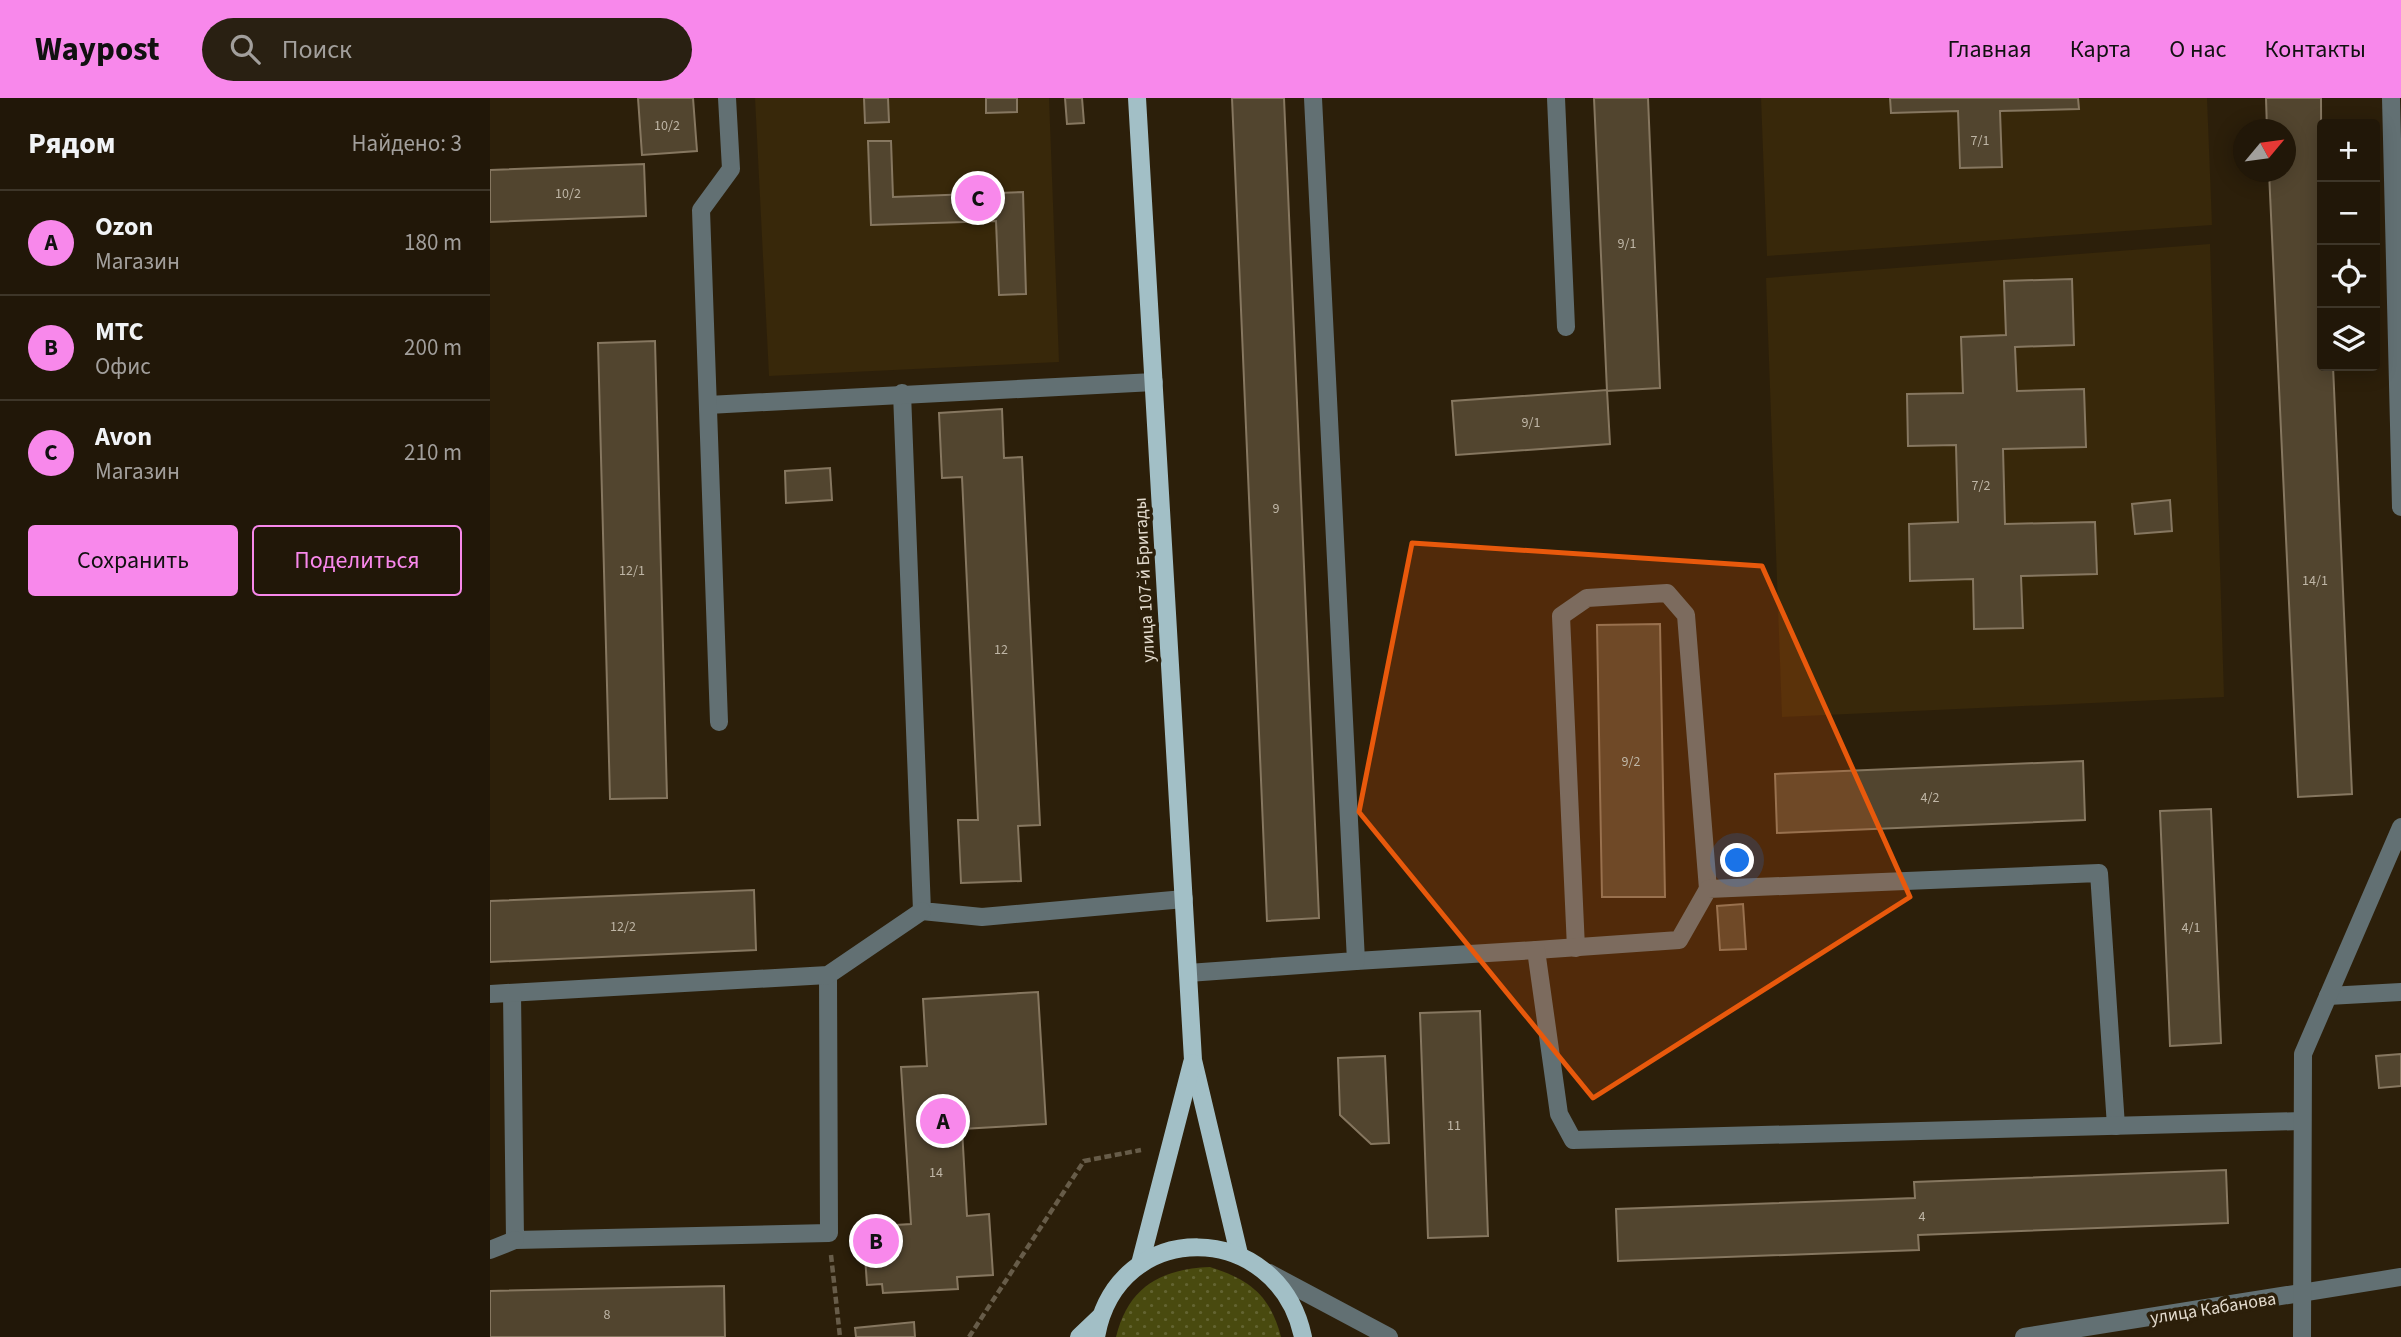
<!DOCTYPE html>
<html lang="ru">
<meta charset="utf-8">
<style>
body{margin:0;font-family:"Source Sans 3",sans-serif;background:#292012;color:#f1f3f6}
.controls{position:absolute;right:21px;top:21px;display:grid;overflow:hidden;border-radius:7px;box-shadow:0 4px 18px #0003}
.controls button{width:63px;height:63px;display:grid;place-items:center;padding:0;border:0;border-bottom:2px solid #3e3629;background:#211708;color:#f1f3f6;font:35px sans-serif}
.compass{position:absolute;left:1743px;top:21px;width:63px;height:63px;border-radius:50%;background:#211708;box-shadow:0 4px 18px #0003;rotate:61deg}
.you{position:absolute;left:1248px;top:763px;width:24px;height:24px;margin:-18px;border:5px solid #fff;border-radius:50%;background:#1a73e8;box-shadow:0 0 0 10px #1a73e833}
.badge{display:grid;place-items:center;width:46px;height:46px;border-radius:50%;background:#f888eb;color:#111;font-size:23px;font-weight:700}
.pin{position:absolute;translate:-50% -50%;border:4px solid #fff;box-shadow:0 2px 7px #0006}
.list{margin:0;padding:0;list-style:none}
h2{display:flex;justify-content:space-between;align-items:center;height:91px;margin:0;padding:0 28px;font-size:30px}
h2 small{font-size:23px;font-weight:400;color:#a29f9c}
.list li{display:grid;grid-template-columns:46px 1fr auto;gap:21px;align-items:center;box-sizing:border-box;height:105px;padding:0 28px;border-top:2px solid #3e3629}
.list b{display:block;font-size:26px;white-space:nowrap}
.list p{margin:0;font-size:23px;white-space:nowrap;color:#a29f9c}
.list em{font-size:23px;font-style:normal;color:#a29f9c}
.actions{display:flex;gap:14px;padding:21px 28px}
.actions a{flex:1;padding:16px 0;border:2px solid #f888eb;border-radius:7px;text-align:center;font-size:24px;color:#f888eb}
.actions .main{background:#f888eb;color:#111}
.icon{flex:none;width:38px;height:38px;fill:none;stroke:currentColor;stroke-width:2;stroke-linecap:round;stroke-linejoin:round}
.map{position:relative;flex:none;width:1911px;height:1239px;overflow:hidden}
header{display:flex;align-items:center;gap:42px;box-sizing:border-box;height:98px;padding:0 35px;background:#f888eb;color:#111}
header strong{font-size:33px}
nav{display:flex;gap:38px;margin-inline-start:auto;font-size:24px}
.search{width:490px;height:63px;background:#292012;display:flex;align-items:center;gap:18px;box-sizing:border-box;padding:0 24px;border-radius:38px;color:#a29f9c;font-size:26px}
main{display:flex}
aside{flex:1;background:#211708}
.map>svg:first-child{display:block}
</style>
<header>
<strong>Waypost</strong>
<div class="search"><svg class="icon" aria-label="search" viewBox="0 0 24 24"><circle cx="10" cy="10" r="6"/><path d="M15 15l6 6"/></svg>Поиск</div>
<nav><a>Главная</a><a>Карта</a><a>О нас</a><a>Контакты</a></nav>
</header>
<main>
<aside>
<h2>Рядом<small>Найдено: 3</small></h2>
<ul class="list">
<li><span class="badge">A</span><div><b>Ozon</b><p>Магазин</p></div><em>180 m</em></li>
<li><span class="badge">B</span><div><b>МТС</b><p>Офис</p></div><em>200 m</em></li>
<li><span class="badge">C</span><div><b>Avon</b><p>Магазин</p></div><em>210 m</em></li>
</ul>
<div class="actions"><a class="main">Сохранить</a><a>Поделиться</a></div>
</aside>
<div class="map">
<svg width="1911" height="1239" viewBox="0 0 1911 1239">
<defs>
<pattern id="grass-dots" width="8" height="8" patternUnits="userSpaceOnUse" patternTransform="scale(1.75)"><rect width="8" height="8" fill="#494a0f"/><path d="M2 2h.1M6 6h.1" fill="none" stroke="#636431" stroke-width="1.8" stroke-linecap="round"/></pattern>
</defs>
<rect width="100%" height="100%" fill="#2c1f0a"/>
<g fill="#38280a">
<polygon points="265,0 559,0 569,264 279,278"/>
<polygon points="1271,0 1717,0 1722,127 1277,158"/>
<polygon points="1720,146 1734,599 1292,619 1276,180"/>
</g>
<path fill="url(#grass-dots)" d="M720 1169C760 1182 780 1197 791 1239H626C638 1189 671 1171 720 1169Z"/>
<g fill="#52452f" stroke="#867760" stroke-width="2">
<polygon points="148,0 203,0 207,53 152,57"/>
<polygon points="374,0 398,0 399,24 375,25"/>
<polygon points="496,0 527,0 527,14 496,15"/>
<polygon points="575,0 592,0 594,25 577,26"/>
<polygon points="742,0 794,0 829,820 777,823"/>
<polygon points="1104,0 1158,0 1170,290 1117,293"/>
<polygon points="1400,0 1588,0 1589,11 1510,13 1512,69 1470,70 1468,13 1401,15"/>
<polygon points="1776,0 1831,0 1832,268 1843,268 1862,696 1808,699 1779,74 1796,74 1796,32 1777,32"/>
<polygon points="378,43 401,43 403,99 533,94 536,196 509,197 506,123 381,127"/>
<polygon points="154,66 156,118 0,124 0,72"/>
<polygon points="1582,181 1584,247 1525,249 1527,293 1594,291 1596,349 1513,351 1515,426 1605,424 1607,476 1531,478 1533,530 1484,531 1483,481 1420,483 1419,426 1468,424 1466,347 1418,348 1417,296 1473,295 1471,239 1516,237 1514,183"/>
<polygon points="165,243 177,700 120,701 108,245"/>
<polygon points="1117,292 1120,346 966,357 962,303"/>
<polygon points="512,311 514,360 532,359 550,727 528,728 531,783 471,785 468,722 488,722 472,379 452,380 449,315"/>
<polygon points="340,370 342,402 296,405 295,373"/>
<polygon points="1680,402 1682,433 1645,436 1642,406"/>
<polygon points="1170,526 1175,799 1112,799 1107,527"/>
<polygon points="1593,663 1595,722 1287,735 1285,676"/>
<polygon points="1721,711 1731,945 1680,948 1670,713"/>
<polygon points="264,792 266,852 0,864 0,803"/>
<polygon points="1253,806 1256,851 1230,852 1227,808"/>
<polygon points="548,894 556,1026 472,1031 477,1118 499,1116 503,1177 467,1179 468,1191 393,1195 392,1186 377,1187 373,1129 421,1126 411,969 437,968 433,901"/>
<polygon points="990,913 998,1138 938,1140 930,915"/>
<polygon points="1911,956 1911,988 1889,990 1886,958"/>
<polygon points="895,958 899,1045 881,1046 850,1017 848,960"/>
<polygon points="1736,1072 1738,1125 1428,1137 1429,1152 1128,1163 1126,1111 1425,1100 1424,1084"/>
<polygon points="234,1188 235,1239 0,1239 0,1193"/>
<polygon points="424,1224 425,1239 366,1239 365,1230"/>
</g>
<g fill="none" stroke-linecap="round" stroke-linejoin="round">
<g stroke="#675c49" stroke-width="4.5" stroke-dasharray="7 3.5" stroke-linecap="butt">
<polyline points="341,1157 350,1239"/>
<polyline points="479,1239 594,1063 651,1052"/>
</g>
<g stroke="#627073" stroke-width="18">
<polyline points="1066,0 1076,229"/>
<polyline points="1901,0 1911,409"/>
<polyline points="412,295 432,813 492,819 694,801"/>
<polyline points="218,307 664,284"/>
<polyline points="229,624 211,112 241,71 237,0"/>
<polyline points="1086,850 1071,518 1097,500 1177,495 1196,517 1218,791"/>
<polyline points="1046,852 1189,842 1218,791 1609,775 1626,1028"/>
<polyline points="866,863 1046,852 1069,1016 1083,1042 1812,1023"/>
<polyline points="698,875 866,863 823,0"/>
<polyline points="22,895 25,1142 339,1135 338,877"/>
<polyline points="0,896 338,877 432,813"/>
<polyline points="1838,898 1911,894"/>
<polyline points="0,1152 25,1142"/>
<polyline points="779,1175 899,1239"/>
<polyline points="1534,1239 1911,1179"/>
<polyline points="1812,1239 1813,956 1911,729"/>
</g>
<g stroke="#a2bfc6" stroke-width="18">
<polyline points="647,0 703,962 749,1156"/>
<polyline points="650,1166 702,965"/>
<polyline points="589,1239 610,1219"/>
<path d="M606 1239C627 1118 788 1121 813 1239"/>
</g>
</g>
<path fill="#e8590c" fill-opacity="0.2" stroke="#e8590c" stroke-width="5" stroke-linejoin="round" d="M922 445 1272 468 1420 799 1103 1000 869 714Z"/>
<g text-anchor="middle" stroke-width="7" stroke-linejoin="round" paint-order="stroke">
<g font-size="14" fill="#bfb6a6">
<text x="177" y="32">10/2</text>
<text x="1490" y="47">7/1</text>
<text x="78" y="100">10/2</text>
<text x="1137" y="150">9/1</text>
<text x="1041" y="329">9/1</text>
<text x="1491" y="392">7/2</text>
<text x="786" y="415">9</text>
<text x="142" y="477">12/1</text>
<text x="1825" y="487">14/1</text>
<text x="511" y="556">12</text>
<text x="1141" y="668">9/2</text>
<text x="1440" y="704">4/2</text>
<text x="133" y="833">12/2</text>
<text x="1701" y="834">4/1</text>
<text x="964" y="1032">11</text>
<text x="446" y="1079">14</text>
<text x="1432" y="1123">4</text>
<text x="117" y="1221">8</text>
</g>
<g font-size="18" fill="#e3dbce" stroke="#2c1f0a">
<text transform="translate(654 482) rotate(-93)" y="6">улица 107-й Бригады</text>
<text transform="translate(1723 1210) rotate(-9)" y="6">улица Кабанова</text>
</g>
</g>
</svg>
<div class="controls">
<button>+</button>
<button>−</button>
<button><svg class="icon" aria-label="locate" viewBox="0 0 24 24"><circle cx="12" cy="12" r="6"/><path d="M12 2v4M12 18v4M2 12h4M18 12h4"/></svg></button>
<button><svg class="icon" aria-label="layers" viewBox="0 0 24 24"><path d="M12 4l9 5-9 5-9-5zM3 14l9 5 9-5"/></svg></button>
</div>
<svg class="compass" viewBox="-18 -18 36 36"><path d="M0-13l5 13h-10z" fill="#e53935"/><path d="M0 13l5-13h-10z" fill="#a29f9c"/></svg>
<div class="you"></div>
<div class="pin badge" style="left:453px;top:1023px">A</div>
<div class="pin badge" style="left:386px;top:1143px">B</div>
<div class="pin badge" style="left:488px;top:100px">C</div>
</div>
</main>
